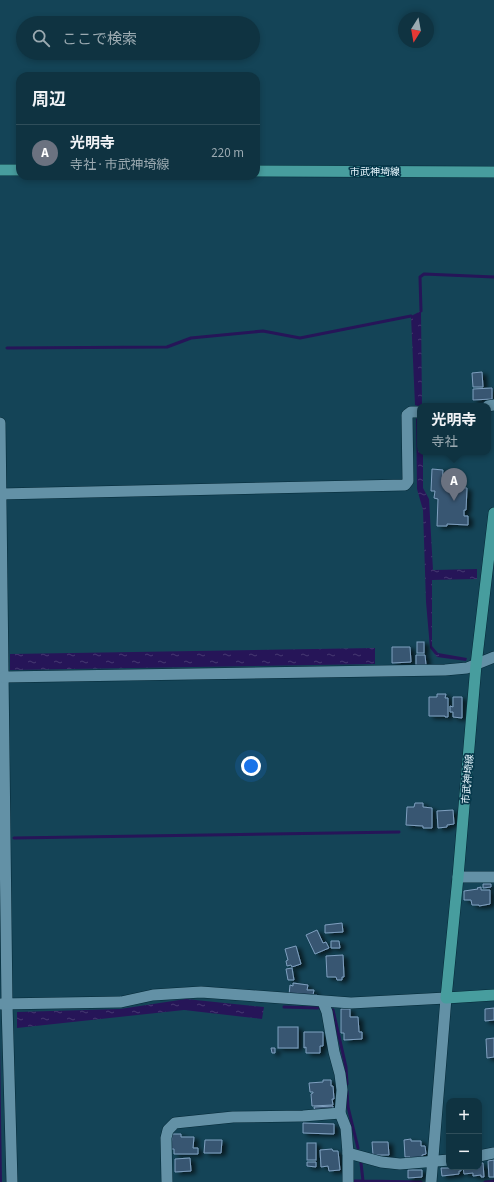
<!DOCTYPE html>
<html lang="ja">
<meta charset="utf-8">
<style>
body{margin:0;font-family:"Source Sans 3","Noto Sans JP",sans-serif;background:#1d3f4c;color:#f1f3f6}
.controls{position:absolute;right:12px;bottom:12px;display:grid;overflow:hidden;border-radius:8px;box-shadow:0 2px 6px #0003}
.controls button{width:36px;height:36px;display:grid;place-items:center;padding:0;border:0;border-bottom:1px solid #2f4e5a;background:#0f3341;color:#f1f3f6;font:20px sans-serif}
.compass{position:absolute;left:398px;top:12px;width:36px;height:36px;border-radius:50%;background:#0f3341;box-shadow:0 2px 6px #0003;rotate:191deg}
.you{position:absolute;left:251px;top:766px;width:14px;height:14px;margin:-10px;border:3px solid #fff;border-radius:50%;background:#1a73e8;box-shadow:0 0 0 6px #1a73e833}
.badge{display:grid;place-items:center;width:26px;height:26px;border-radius:50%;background:#8bbbb9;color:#fff;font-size:13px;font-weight:700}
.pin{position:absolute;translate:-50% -33px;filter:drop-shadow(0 1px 2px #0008)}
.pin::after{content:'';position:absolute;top:21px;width:14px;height:12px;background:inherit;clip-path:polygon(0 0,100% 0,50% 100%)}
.popup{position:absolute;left:417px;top:403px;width:74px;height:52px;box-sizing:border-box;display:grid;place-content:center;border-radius:8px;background:#0f3341;filter:drop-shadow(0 1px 3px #0005);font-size:13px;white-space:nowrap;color:#9baab1}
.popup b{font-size:15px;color:#f1f3f6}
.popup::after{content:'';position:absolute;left:50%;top:100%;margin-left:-8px;border:8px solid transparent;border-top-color:#0f3341}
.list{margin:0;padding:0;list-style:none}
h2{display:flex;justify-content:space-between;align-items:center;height:52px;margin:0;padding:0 16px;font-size:17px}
h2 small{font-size:13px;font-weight:400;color:#9baab1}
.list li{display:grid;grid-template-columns:26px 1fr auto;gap:12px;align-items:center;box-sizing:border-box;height:56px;padding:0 16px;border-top:1px solid #2f4e5a}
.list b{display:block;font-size:15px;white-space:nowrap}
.list p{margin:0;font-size:13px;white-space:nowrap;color:#9baab1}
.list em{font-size:13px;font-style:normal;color:#9baab1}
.icon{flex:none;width:22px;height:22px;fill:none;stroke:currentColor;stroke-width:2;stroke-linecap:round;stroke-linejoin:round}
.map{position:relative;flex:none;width:494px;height:1182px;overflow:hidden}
.search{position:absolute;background:#0f3341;box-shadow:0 2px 6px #0003;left:16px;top:16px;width:244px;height:44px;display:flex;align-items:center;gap:10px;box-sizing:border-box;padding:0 14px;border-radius:22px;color:#9baab1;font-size:15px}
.panel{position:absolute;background:#0f3341;box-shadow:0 2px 6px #0003;left:16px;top:72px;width:244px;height:108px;border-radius:12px}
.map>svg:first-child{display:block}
</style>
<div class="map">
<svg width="494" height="1182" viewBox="0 0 494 1182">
<defs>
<pattern id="water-ripples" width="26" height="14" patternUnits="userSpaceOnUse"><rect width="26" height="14" fill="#261558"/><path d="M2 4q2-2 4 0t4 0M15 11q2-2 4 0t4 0" fill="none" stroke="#463871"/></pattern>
<filter id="shadow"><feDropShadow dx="4.5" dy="2.5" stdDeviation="2" flood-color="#0009"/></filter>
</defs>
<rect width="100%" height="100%" fill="#144457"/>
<g fill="url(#water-ripples)">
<polygon points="421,311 422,405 418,406 415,405 411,316"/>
<polygon points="419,417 420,418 420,452 423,452 423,488 429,499 433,570 477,569 477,579 432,580 432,646 438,653 467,658 466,661 437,657 430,648 426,602 423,510 417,489 416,419"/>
<polygon points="375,648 375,664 10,670 10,654"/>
<polygon points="186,999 264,1007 262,1019 184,1010 17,1028 17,1012 120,1009"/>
<polygon points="0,1045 2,1182 0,1182"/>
</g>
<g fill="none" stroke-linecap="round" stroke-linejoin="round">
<g stroke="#261558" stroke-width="3">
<polyline points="421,311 420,277 424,274 494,277"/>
<polyline points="7,348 167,347 191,338 263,331 300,338 411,316"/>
<polyline points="14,838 399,832"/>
<polyline points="284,1007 318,1008"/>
<polyline points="333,1010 346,1067 347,1084"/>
<polyline points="347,1091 348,1107 358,1148"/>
<polyline points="361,1163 363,1181 421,1182"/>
<polyline points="354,1181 363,1181"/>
<polyline points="485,1182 494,1181"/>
</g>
</g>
<g fill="#375672" stroke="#7f9fbf" filter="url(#shadow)">
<polygon points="482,372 483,387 473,387 472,373"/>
<polygon points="492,388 492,399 473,400 473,389"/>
<polygon points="432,469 443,470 442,482 455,482 455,487 467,488 466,510 464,510 464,516 468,516 468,525 447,524 447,526 437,526 438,499 434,498 435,491 431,491"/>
<rect x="417" y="642" width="7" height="11"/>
<polygon points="392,647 410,647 411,662 392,663"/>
<polygon points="416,655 425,655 426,665 416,665"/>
<polygon points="437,694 446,694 445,698 448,698 448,717 445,717 445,716 429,716 429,697 437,697"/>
<polygon points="453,697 462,697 462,718 453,717 453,712 450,712 450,706 453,707"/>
<polygon points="415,803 423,803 423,807 432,808 432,828 423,828 423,826 406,825 407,807 414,807"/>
<polygon points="453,810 454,824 447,825 447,827 438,828 437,811"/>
<polygon points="483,884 491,884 491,887 483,888"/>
<polygon points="481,887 481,890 490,890 490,904 479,906 479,905 472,905 471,900 464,900 464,891 478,889 477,888"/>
<polygon points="342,923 343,932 325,933 325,925"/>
<polygon points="317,930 323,943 326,942 329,948 315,954 306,935"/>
<polygon points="331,941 339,941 340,948 331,948"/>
<polygon points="296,946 301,964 292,967 291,965 287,966 286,961 288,960 285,949"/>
<polygon points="343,955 344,977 342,977 342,980 337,980 336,977 327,977 326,956"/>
<polygon points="292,968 294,980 288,980 286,969"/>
<polygon points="293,983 308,985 307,990 314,990 313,995 317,995 316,999 289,995 290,985 293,986"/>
<polygon points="494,1008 494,1020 485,1021 485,1009"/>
<polygon points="341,1009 350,1009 350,1017 358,1017 359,1032 362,1032 362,1039 344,1040 344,1033 341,1033"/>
<rect x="278" y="1027" width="20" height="21"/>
<polygon points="304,1032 323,1032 323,1046 320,1046 320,1053 306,1053 306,1047 304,1048"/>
<polygon points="494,1038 494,1057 487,1058 486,1039"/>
<polygon points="271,1048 275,1048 275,1053 272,1053"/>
<polygon points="323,1080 331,1080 331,1086 333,1086 334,1099 332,1099 333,1105 312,1106 311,1094 313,1093 313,1092 310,1092 309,1083 323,1082"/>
<polygon points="333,1106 333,1111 315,1112 314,1107"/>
<polygon points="303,1123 334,1124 334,1134 303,1133"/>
<polygon points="172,1134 181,1134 181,1137 194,1137 193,1148 198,1148 198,1154 174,1154 174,1149 171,1149"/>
<polygon points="411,1139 411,1141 421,1141 421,1146 425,1146 426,1154 422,1155 422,1158 410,1159 410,1157 405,1157 404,1140"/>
<polygon points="205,1140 222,1140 221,1153 204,1153"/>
<polygon points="372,1142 388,1142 389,1155 373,1155"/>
<rect x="307" y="1143" width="9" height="17"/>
<polygon points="332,1149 333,1151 338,1151 340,1170 329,1171 328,1166 321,1167 320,1150"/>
<polygon points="190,1158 191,1171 175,1172 175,1159"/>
<polygon points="494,1160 494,1177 489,1177 488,1161"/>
<polygon points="307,1162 316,1162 316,1167 307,1166"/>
<polygon points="479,1163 483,1163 484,1177 481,1177 481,1175 473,1176 473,1173 464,1174 463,1167 479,1167"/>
<polygon points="449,1164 449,1167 461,1167 461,1171 459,1171 459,1174 442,1176 441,1168 449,1168"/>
<polygon points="408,1170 422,1170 422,1177 408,1178"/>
</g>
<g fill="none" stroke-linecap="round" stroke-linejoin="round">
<g stroke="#042937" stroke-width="12">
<g id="minor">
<polyline points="488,406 494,405"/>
<polyline points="0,423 7,1004 12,1182"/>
<polyline points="0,494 405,485 408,481 407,415 411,412 420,412"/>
<polyline points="4,677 445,670 467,668 494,657"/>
<polyline points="458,877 494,877"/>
<polyline points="323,1002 327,1012 334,1052 340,1074 342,1090 340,1113 346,1128 348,1153 348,1182"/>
<polyline points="0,1004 121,1002 153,995 201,992 351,1003 446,998"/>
<polyline points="348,1153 381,1162 400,1164 449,1160"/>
<polyline points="479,1156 494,1153"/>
<polyline points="167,1182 166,1138 168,1130 175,1123 233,1117 303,1116 340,1113"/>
</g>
</g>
<g stroke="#042937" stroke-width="12">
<polyline id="tertiary" points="431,1182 446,998"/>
</g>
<g stroke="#042937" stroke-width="12">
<g id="secondary">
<polyline points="0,170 20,170"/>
<polyline points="256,171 494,172"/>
<polyline points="494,513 476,665 458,877 446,998 494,995"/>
</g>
</g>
<use href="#minor" stroke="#6391a6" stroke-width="11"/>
<use href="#tertiary" stroke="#6391a6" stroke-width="11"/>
<use href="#secondary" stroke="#479d9e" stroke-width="11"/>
</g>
<g text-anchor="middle" stroke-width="3.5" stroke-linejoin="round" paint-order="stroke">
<g font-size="10" fill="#e9f8ff" stroke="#06394c">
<text x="375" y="175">市武神埼線</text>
<text transform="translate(467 779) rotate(-85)" y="4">市武神埼線</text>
</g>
</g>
</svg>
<div class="controls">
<button>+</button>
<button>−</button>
</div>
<svg class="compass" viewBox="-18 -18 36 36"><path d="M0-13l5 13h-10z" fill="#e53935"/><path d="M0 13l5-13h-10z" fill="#9baab1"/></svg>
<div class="you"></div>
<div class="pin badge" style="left:454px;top:501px;background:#6b7280">A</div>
<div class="popup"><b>光明寺</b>寺社</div>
<div class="search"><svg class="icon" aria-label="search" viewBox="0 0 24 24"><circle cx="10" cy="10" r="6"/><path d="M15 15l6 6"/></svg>ここで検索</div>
<section class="panel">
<h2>周辺<small></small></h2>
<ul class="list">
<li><span class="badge" style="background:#6b7280">A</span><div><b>光明寺</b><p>寺社 · 市武神埼線</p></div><em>220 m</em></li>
</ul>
</section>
</div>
